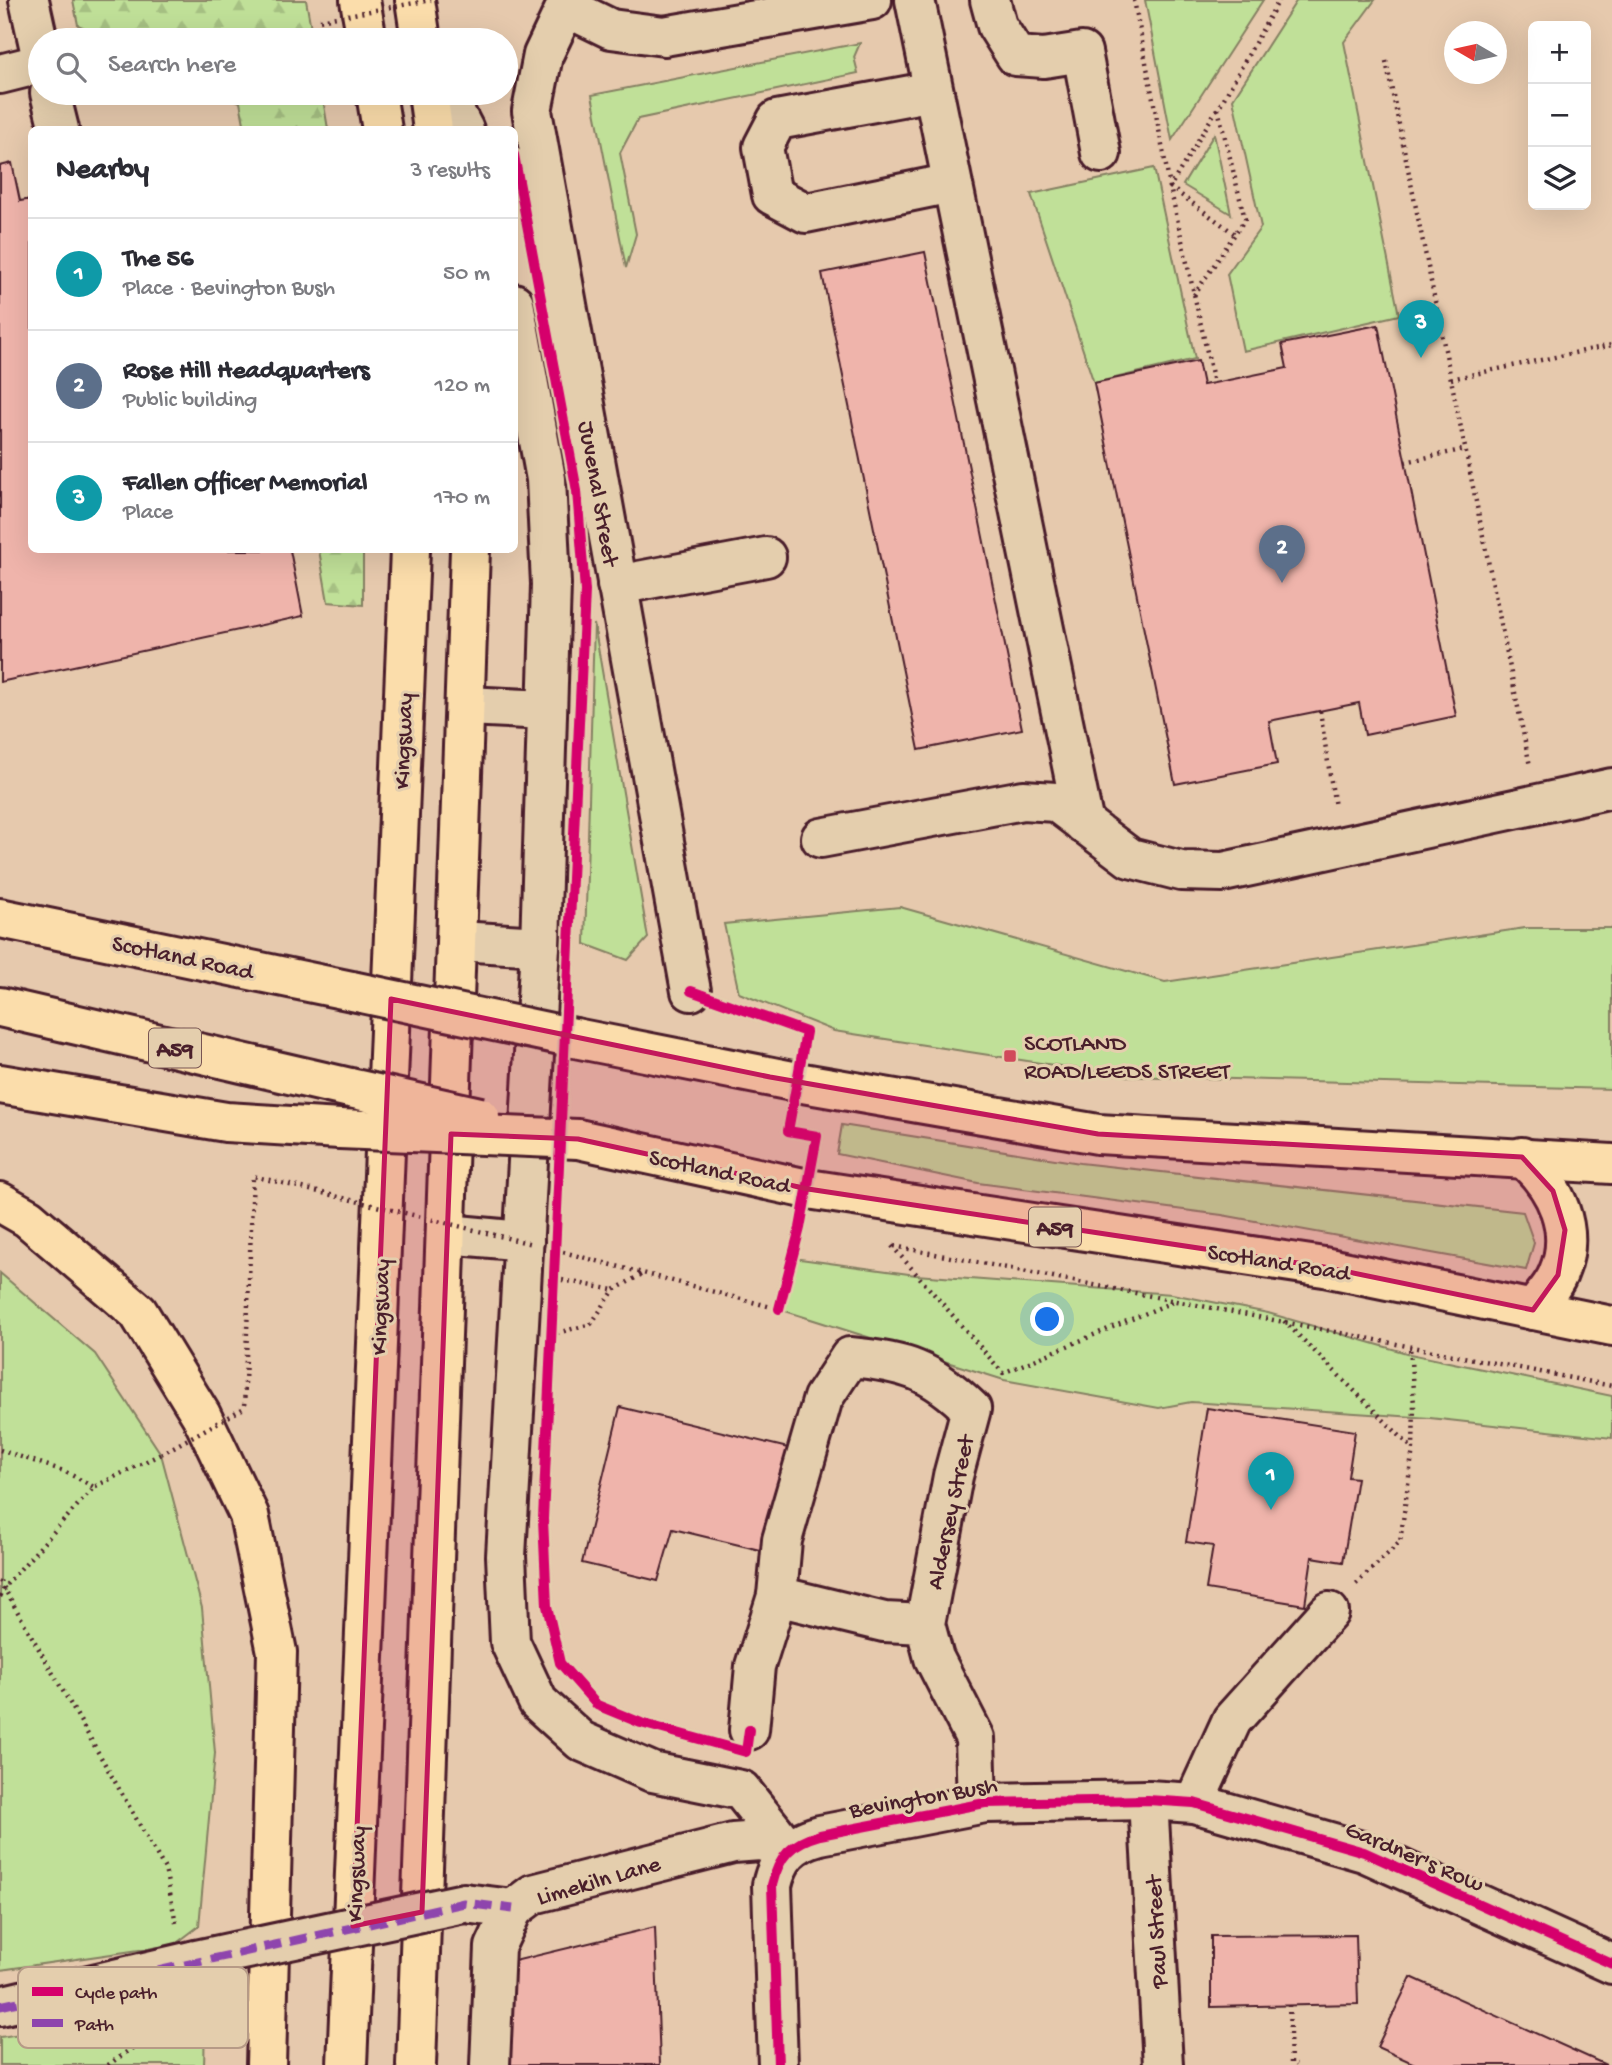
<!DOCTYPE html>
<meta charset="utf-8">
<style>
body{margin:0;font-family:"Gochi Hand",sans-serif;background:#f2f2f3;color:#2b2b33}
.controls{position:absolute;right:21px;top:21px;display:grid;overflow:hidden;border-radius:10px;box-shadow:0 7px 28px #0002}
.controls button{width:63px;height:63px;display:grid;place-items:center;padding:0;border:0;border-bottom:2px solid #e1e1e2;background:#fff;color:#2b2b33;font:35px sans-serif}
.compass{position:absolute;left:1444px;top:21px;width:63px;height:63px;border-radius:50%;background:#fff;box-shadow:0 7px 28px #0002;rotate:279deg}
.you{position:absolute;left:1048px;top:1320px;width:24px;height:24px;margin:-18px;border:5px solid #fff;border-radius:50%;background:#1a73e8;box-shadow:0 0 0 10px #1a73e833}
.badge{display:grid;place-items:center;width:46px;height:46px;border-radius:50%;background:#d1495b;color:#fff;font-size:23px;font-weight:700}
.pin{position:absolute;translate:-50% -58px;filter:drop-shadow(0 2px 4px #0008)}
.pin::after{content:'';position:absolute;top:37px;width:24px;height:21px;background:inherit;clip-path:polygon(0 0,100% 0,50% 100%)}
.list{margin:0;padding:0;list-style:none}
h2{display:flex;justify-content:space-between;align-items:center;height:91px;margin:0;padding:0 28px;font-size:30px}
h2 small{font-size:23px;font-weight:400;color:#7c7c81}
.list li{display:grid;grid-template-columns:46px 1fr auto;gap:21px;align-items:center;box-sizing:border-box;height:112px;padding:0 28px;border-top:2px solid #e1e1e2}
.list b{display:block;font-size:26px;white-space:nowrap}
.list p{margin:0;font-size:23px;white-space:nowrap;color:#7c7c81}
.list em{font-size:23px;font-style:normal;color:#7c7c81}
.icon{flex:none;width:38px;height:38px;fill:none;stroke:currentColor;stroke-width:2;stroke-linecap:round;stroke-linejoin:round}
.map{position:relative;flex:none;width:1612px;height:2065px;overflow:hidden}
.search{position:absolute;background:#fff;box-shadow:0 7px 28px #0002;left:28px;top:28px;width:490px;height:77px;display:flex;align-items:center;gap:18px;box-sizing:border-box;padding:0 24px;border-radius:38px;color:#7c7c81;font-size:26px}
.panel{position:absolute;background:#fff;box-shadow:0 7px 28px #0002;left:28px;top:126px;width:490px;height:427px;border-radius:10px}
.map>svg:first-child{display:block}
</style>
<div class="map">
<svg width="1612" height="2065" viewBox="0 0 1612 2065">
<defs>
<pattern id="forest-firs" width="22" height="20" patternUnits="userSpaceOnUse" patternTransform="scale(1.75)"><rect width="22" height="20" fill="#c0e098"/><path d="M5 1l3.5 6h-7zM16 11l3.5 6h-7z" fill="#a6c083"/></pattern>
</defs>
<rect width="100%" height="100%" fill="#e6c9ad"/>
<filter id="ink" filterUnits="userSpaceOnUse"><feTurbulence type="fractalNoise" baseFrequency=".0143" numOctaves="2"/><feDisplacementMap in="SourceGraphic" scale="14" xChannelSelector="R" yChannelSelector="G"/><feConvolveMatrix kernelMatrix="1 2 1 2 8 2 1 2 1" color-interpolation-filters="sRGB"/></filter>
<g filter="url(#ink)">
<g fill="#c0e098" stroke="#858062" stroke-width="2">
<polygon points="1145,0 1263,0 1172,140"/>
<polygon points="1297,0 1375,0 1344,42 1399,315 1243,351 1227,274 1261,227 1233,99"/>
<polygon points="860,43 854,57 858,73 638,119 620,153 636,234 626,268 592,95"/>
<polygon points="1214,134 1231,214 1183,185"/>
<polygon points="1154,168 1195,359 1094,383 1031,194"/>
<polygon points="594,624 648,938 628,960 585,944"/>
<polygon points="900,907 1165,982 1525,928 1612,928 1612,1089 1125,1076 834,1031 739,993 724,924"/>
<polygon points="842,1125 1080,1163 1523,1212 1534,1243 1526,1270 1222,1215 978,1183 837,1154"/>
<polygon points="793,1258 916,1275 1172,1294 1268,1313 1410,1354 1612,1396 1612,1438 1430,1418 1191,1402 1159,1408 1004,1380 779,1309"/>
<polygon points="0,1273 95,1354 161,1454 202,1608 215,1753 199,1926 174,1945 0,1970"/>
<path d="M176 2010C207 2021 205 2035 204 2065H0V2037Z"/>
</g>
<g fill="url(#forest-firs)" stroke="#858062" stroke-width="2">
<polygon points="73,0 306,0 313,40 110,40 78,25"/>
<polygon points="220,93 322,93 328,129 245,129 240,102"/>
<polygon points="319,550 363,550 363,605 328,602"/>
</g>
<g fill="#efb4ab" stroke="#4a1f2b" stroke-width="2">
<polygon points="12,163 20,201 32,199 32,550 290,550 303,616 0,682 0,166"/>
<polygon points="925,252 1022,729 919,750 822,273"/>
<polygon points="1378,325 1456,716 1365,735 1359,703 1269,721 1277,764 1175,784 1094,383 1198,361 1203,385 1214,383 1287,368 1282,344"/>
<polygon points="620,1407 788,1448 764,1551 673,1529 658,1581 582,1563"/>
<polygon points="1207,1408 1355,1431 1348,1477 1357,1478 1343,1562 1312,1557 1305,1605 1206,1589 1213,1546 1186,1542"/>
<polygon points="655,1927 660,2065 496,2065 498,1965"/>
<polygon points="1356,1935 1358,2004 1211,2007 1211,1936"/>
<polygon points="1411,1977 1606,2065 1417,2065 1377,2047"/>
</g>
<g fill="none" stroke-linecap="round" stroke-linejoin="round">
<g stroke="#4a1f2b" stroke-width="44">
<g id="minor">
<polyline points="29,0 40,50"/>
<polyline points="569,0 543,55 532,111 691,991"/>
<polyline points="915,0 1084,824"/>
<polyline points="990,0 997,26 1016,56 1044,58 1082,52 1101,153"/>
<polyline points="566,7 611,29 664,36 872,0"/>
<polyline points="0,74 40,64"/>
<polyline points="933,91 777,120 763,147 772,195 806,213 952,183"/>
<polyline points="50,93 59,129"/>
<polyline points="445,93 464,130"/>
<polyline points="514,303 546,479 551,584 540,946 506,1556 510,1642 538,1702 581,1741 652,1772 741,1790 788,1849"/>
<polyline points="617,585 766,557"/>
<polyline points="467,706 547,710"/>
<polyline points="821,838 1023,800 1056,802 1130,858 1181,871 1223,872 1612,788"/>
<polyline points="458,941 540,946"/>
<polyline points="447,1234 524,1241"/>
<path d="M925 1624 884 1622 777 1596 782 1540 823 1398 850 1357C905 1362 931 1370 971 1409L953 1476 925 1624 934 1658 975 1738 977 1804"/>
<polyline points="749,1730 755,1666 777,1596"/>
<polyline points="1148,1800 1163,2065"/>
<polyline points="1194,1803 1232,1720 1329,1612"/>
<polyline points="464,1903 513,1909 533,1894 733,1843 760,1841 788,1849"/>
<polyline points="0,2006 196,1960"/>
<polyline points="490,2065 495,1947 513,1909"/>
<path d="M778 2065 772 1885C779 1856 791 1843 820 1835L985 1803 1148 1800 1194 1803 1364 1852 1612 1964"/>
</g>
</g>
<g stroke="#4a1f2b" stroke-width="44">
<g id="highway">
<polyline points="360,0 367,40"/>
<polyline points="415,0 421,40"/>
<polyline points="376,93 382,130"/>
<polyline points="428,93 433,130"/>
<polyline points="0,918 352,991"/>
<polyline points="0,1007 350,1088"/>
<polyline points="575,1038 797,1082 1098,1134 1612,1164"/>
<polyline points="0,1084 226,1122 340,1129"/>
<polyline points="578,1139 808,1189 1324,1267 1612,1326"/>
<path d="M1522 1157C1556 1186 1577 1230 1558 1274 1553 1287 1541 1299 1533 1310"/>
<polyline points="0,1202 28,1218 138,1312 201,1415 249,1515 277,1652 266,2065"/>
<polyline points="347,2065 410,550"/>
<polyline points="416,2065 470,550"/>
</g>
</g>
<g stroke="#4a1f2b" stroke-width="4.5" stroke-dasharray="2 5" stroke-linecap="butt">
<polyline points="1134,0 1170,187 1214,383"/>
<polyline points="1386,61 1530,766"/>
<polyline points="1217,109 1170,187 1235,234"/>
<polyline points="1194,295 1245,219 1218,109 1279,0"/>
<polyline points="1451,379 1612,345"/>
<polyline points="1405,462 1466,449"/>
<polyline points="1320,711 1335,807"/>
<polyline points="892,1246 1003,1373 1175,1301"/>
<polyline points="894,1246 1612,1386"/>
<polyline points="563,1252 779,1309"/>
<polyline points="562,1280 614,1290"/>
<polyline points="1284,1321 1412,1448"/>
<polyline points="557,1333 591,1324 614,1290 644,1273"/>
<polyline points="0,1450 64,1471 94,1487"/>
<polyline points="0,1581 165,1869 176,1923"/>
<polyline points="1356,1584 1400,1542 1413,1448 1414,1405 1410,1346"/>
<polyline points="0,1597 5,1586 94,1487 161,1454"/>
<polyline points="1289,2005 1291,2063 1296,2065"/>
<polyline points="108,2065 198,2002"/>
</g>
<use href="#minor" stroke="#e4cead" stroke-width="38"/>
<use href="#highway" stroke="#fbddab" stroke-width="38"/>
<g stroke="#4a1f2b" stroke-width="44" stroke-linecap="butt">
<polyline id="minor-bridge" points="196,1960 464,1903"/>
</g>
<g stroke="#4a1f2b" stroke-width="44" stroke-linecap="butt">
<g id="highway-bridge">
<polyline points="352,991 575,1038"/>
<polyline points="350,1088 480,1117"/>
<polyline points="340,1129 578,1139"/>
</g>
</g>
<g stroke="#4a1f2b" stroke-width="4.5" stroke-dasharray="2 5" stroke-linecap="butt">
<polyline points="320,20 431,0"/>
<polyline points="161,1454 244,1408 253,1176 532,1244"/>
</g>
<use href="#minor-bridge" stroke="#e4cead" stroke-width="38"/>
<use href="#highway-bridge" stroke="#fbddab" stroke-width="38"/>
<polyline stroke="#8e44ad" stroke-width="9" stroke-dasharray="18 9" stroke-linecap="butt" points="0,2006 464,1903 513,1909"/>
<g stroke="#e4cead" stroke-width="15">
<g id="cycleway">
<polyline points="514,155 577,491 585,591 543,1519 547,1606 560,1663 597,1705 641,1723 746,1752 749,1730"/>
<polyline points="691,991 806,1032 788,1131 817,1136 800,1228 779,1309"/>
<path d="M778 2065 772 1885C779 1856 791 1843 820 1835L985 1803 1148 1800 1194 1803 1364 1852 1612 1964"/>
</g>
</g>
<use href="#cycleway" stroke="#d6006c" stroke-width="10"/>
</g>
</g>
<path fill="#c2185b" fill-opacity="0.2" stroke="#c2185b" stroke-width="5" stroke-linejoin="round" d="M391 999 770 1077 1098 1134 1522 1157 1553 1191 1565 1230 1558 1275 1533 1310 1324 1267 808 1189 578 1139 451 1134 422 1912 353 1926Z"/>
<rect fill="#d1495b" stroke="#e4cead" stroke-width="2.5" x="1003" y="1049" width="14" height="14" rx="3.5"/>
<g text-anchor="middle" stroke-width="6" stroke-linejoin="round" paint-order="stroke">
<g fill="#e4cead" stroke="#785452" stroke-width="2">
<rect x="149" y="1028.5" width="52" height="39" rx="5"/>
<rect x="1029" y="1207.5" width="52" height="39" rx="5"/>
</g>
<g font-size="23" font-weight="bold" fill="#4a1f2b">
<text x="175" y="1056">A59</text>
<text x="1055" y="1235">A59</text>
</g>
<g font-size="24" fill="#4a1f2b" stroke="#e4cead">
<text transform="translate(600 493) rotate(80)" y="8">Juvenal Street</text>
<text transform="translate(402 741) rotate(-88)" y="8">Kingsway</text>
<text transform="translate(183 956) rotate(12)" y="8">Scotland Road</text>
<text transform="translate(720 1170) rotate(12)" y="8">Scotland Road</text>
<text transform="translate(1279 1261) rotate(9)" y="8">Scotland Road</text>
<text transform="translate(379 1307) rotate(-88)" y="8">Kingsway</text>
<text transform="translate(949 1512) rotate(-78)" y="8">Aldersey Street</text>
<text transform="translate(923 1796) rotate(-10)" y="8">Bevington Bush</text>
<text transform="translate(1415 1855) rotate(23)" y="8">Gardner's Row</text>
<text transform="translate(355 1874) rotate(-88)" y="8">Kingsway</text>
<text transform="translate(598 1879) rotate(-16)" y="8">Limekiln Lane</text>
<text transform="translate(1155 1932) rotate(-93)" y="8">Paul Street</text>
</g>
<g font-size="24" fill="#4a1f2b" stroke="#e4cead" text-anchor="start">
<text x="1024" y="1050">SCOTLAND<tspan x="1024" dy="28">ROAD/LEEDS STREET</tspan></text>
</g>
</g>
<rect x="18" y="1967" width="230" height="81" rx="10" fill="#e4cead" stroke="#b69a86" stroke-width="2"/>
<rect x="32" y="1987" width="31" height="9" fill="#d6006c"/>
<rect x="32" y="2019" width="31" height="8" fill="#8e44ad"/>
<g font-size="19" fill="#4a1f2b">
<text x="75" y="1998">Cycle path</text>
<text x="75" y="2030">Path</text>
</g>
</svg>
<div class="controls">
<button>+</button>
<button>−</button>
<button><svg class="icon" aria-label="layers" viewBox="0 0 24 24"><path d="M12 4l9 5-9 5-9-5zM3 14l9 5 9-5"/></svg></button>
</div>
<svg class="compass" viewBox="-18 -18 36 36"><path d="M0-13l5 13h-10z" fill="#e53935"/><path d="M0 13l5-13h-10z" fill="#7c7c81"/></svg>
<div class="you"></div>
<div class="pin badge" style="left:1271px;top:1510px;background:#0f9aa8">1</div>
<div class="pin badge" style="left:1282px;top:583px;background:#5c6f8a">2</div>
<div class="pin badge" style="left:1421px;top:358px;background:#0f9aa8">3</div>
<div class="search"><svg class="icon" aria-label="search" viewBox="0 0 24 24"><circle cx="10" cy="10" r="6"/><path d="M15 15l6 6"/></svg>Search here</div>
<section class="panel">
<h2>Nearby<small>3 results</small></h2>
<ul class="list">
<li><span class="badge" style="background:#0f9aa8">1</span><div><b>The 56</b><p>Place · Bevington Bush</p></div><em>50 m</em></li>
<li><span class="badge" style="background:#5c6f8a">2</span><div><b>Rose Hill Headquarters</b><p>Public building</p></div><em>120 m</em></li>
<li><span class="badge" style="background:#0f9aa8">3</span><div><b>Fallen Officer Memorial</b><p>Place</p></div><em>170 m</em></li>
</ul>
</section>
</div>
